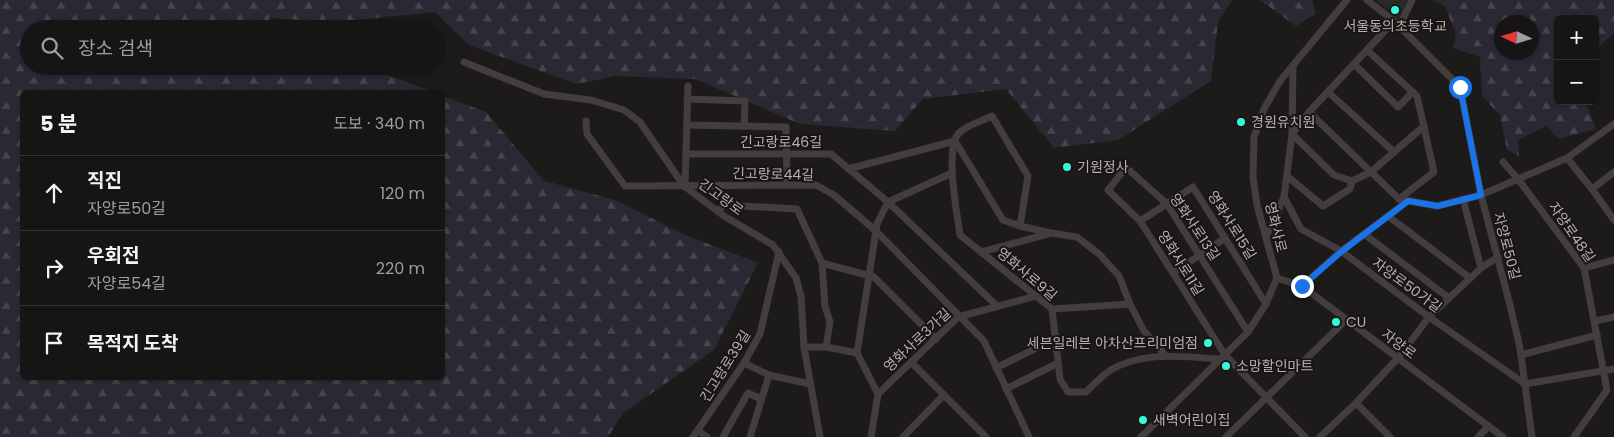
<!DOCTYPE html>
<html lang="ko">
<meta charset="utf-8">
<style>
body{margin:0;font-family:Poppins,"Noto Sans KR",sans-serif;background:#232122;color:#f1f3f6}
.controls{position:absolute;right:15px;top:15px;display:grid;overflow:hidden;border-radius:8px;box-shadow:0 1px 4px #0004}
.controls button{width:45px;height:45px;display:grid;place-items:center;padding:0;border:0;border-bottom:1px solid #353334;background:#161414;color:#f1f3f6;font:25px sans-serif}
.compass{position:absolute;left:1494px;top:15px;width:45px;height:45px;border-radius:50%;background:#161414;box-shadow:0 1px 4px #0004;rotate:274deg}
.stop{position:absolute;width:15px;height:15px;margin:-11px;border:4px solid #1a73e8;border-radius:50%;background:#fff}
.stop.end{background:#1a73e8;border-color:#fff;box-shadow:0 1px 5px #0008}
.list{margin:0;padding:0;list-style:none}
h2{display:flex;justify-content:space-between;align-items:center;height:65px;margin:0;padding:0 20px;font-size:21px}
h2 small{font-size:16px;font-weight:400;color:#9e9ea0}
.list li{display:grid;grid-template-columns:32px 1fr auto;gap:15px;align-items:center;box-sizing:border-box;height:75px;padding:0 20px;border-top:1px solid #353334}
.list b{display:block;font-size:19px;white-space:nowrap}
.list p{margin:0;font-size:16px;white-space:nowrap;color:#9e9ea0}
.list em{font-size:16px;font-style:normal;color:#9e9ea0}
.icon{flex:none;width:28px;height:28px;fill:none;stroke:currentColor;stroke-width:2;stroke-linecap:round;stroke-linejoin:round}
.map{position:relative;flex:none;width:1614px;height:437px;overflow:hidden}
.search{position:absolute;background:#161414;box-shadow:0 1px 4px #0004;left:20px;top:20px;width:425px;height:55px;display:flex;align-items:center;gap:12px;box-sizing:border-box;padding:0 18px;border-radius:28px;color:#9e9ea0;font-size:19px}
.panel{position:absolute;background:#161414;box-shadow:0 1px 4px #0004;left:20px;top:90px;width:425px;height:290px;border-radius:8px}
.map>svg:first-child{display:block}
</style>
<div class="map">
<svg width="1614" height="437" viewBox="0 0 1614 437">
<defs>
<pattern id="forest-firs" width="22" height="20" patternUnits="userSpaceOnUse" patternTransform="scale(1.25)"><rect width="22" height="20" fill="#2a2832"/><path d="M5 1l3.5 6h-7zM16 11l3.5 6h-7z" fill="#47444d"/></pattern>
</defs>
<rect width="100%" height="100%" fill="#1d1b1a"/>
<polygon fill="#2a2726" points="1376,0 1408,0 1398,19"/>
<g fill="url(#forest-firs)" fill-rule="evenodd">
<polygon points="0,0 1232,0 1218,22 1211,81 1118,140 1054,148 1006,89 923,99 895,131 800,124 695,79 615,76 576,84 469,45 435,12 337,22 269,18 273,29 29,29 29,66 363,66 434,92 22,92 22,378 442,378 443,96 486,112 544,181 615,200 683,234 758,263 714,350 623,413 608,437 0,437"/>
<polygon points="1260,0 1312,0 1316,13 1296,26"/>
<path d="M1432 0H1614V33L1595 50V19H1558V72L1555 75 1558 76V101H1585L1596 129 1559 139 1546 126 1518 140 1519 156 1507 150 1500 115 1482 96 1480 57 1453 48 1456 35 1445 6ZM1532 22V52H1502V22Z"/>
</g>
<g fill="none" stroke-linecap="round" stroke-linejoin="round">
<g stroke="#443d3d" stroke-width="7">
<polyline points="1367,0 1394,21 1460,87 1481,195 1510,305 1520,348 1532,437"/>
<polyline points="1394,21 1309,112 1292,134 1334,175 1352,181 1371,172 1424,126"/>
<polyline points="1399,27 1412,0"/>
<polyline points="1367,50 1417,96 1434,172 1399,199"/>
<polyline points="464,62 544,94 591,100 624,110 640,122 684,186 724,216 773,245 796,278 801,296 804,347 820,437"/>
<polyline points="1354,64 1398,107 1413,92"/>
<polyline points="1328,92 1394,152"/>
<polyline points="687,99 745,101 744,126"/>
<polyline points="1309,112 1399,199"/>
<polyline points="586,121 587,134 625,186 816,185 834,195 876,231 984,341 1029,437"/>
<polyline points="687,125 786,127 787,185"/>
<polyline points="955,141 1003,220 1020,226 1051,233 1077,237 1099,254 1119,276 1130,304 1144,331 1165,355"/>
<polyline points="687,154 831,154 888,202 997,306"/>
<polyline points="1567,158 1592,189 1614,220"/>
<polyline points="1503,162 1518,179 1584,268 1607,390 1574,437"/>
<polyline points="848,169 955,141"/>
<polyline points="1287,176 1323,206 1350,189 1352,181"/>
<polyline points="685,185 688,86"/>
<polyline points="1592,189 1614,172"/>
<polyline points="1284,197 1301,229 1341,251 1429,317 1525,384 1614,369"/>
<polyline points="1399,199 1437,206 1481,195 1567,158 1614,124"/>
<polyline points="1463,199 1481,268"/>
<polyline points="717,211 725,205 797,209 822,263 825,306 830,322 826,347"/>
<polyline points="1388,216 1470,278"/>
<polyline points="1140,221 1193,187 1266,304"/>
<path d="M1020 226 1028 176 992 116C983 120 963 127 958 134 945 152 957 213 960 235L1052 309 1060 379 1068 392H1086C1093 385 1101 377 1109 371 1143 350 1183 357 1221 359"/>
<polyline points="1364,234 1449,298"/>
<polyline points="1266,237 1284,197 1292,134 1293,66"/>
<polyline points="981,252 1048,234"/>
<polyline points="822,263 874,277 936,339"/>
<polyline points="1584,268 1614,260"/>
<polyline points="1173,273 1225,238"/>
<polyline points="1277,278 1302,286 1503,437"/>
<polyline points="1302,286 1341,251 1408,201"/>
<polyline points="1052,309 1130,304"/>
<polyline points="1595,321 1614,317"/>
<polyline points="1248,332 1167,204 1129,170 1124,170 1108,190 1140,221 1225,355 1305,437"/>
<polyline points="804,347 826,347 857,353"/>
<polyline points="1521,355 1597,335"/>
<polyline points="911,362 986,437"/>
<polyline points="744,363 769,375 810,384"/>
<polyline points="996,368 1055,339"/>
<polyline points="1006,389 1058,363"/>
<polyline points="878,394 958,317 1036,296"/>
<polyline points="1356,403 1390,437"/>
<polyline points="698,431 707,437"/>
<polyline points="693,437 744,363 760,334 779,252"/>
<polyline points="723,437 748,393 761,399"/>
<polyline points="750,437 769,375"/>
<polyline points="871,437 878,394 857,353 877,224 888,202 952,173"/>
<polyline points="903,437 944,395"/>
<polyline points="1141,437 1248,332 1266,304 1277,278 1257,205 1253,177 1254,137 1264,109 1280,81 1347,0"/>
<polyline points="1226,437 1346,320"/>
<polyline points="1320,437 1356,403 1398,358 1429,317 1481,268 1498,257"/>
<polyline points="1478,437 1489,426"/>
</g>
</g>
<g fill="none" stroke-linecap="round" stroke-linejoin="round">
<polyline stroke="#1a73e8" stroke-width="6" points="1302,286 1341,252 1408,201 1438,206 1481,195 1460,87"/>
</g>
<g fill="#35f9dc" stroke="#181615" stroke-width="2">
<circle cx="1395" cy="10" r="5"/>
<circle cx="1241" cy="122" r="5"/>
<circle cx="1067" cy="167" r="5"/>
<circle cx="1336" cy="322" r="5"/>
<circle cx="1208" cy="343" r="5"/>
<circle cx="1226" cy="366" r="5"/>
<circle cx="1143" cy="420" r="5"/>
</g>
<g text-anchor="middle" stroke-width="4" stroke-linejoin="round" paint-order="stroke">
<g font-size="14" fill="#bcacae" stroke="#181615" text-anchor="start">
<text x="1395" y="31" text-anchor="middle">서울동의초등학교</text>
<text x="1251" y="127">경원유치원</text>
<text x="1077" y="172">기원정사</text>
<text x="1346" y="327">CU</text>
<text x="1198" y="348" text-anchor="end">세븐일레븐 아차산프리미엄점</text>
<text x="1236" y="371">소망할인마트</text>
<text x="1153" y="425">새벽어린이집</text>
</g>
<g font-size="14" fill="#bcacae" stroke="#181615">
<text x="781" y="147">긴고랑로46길</text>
<text transform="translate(773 174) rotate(1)" y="5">긴고랑로44길</text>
<text transform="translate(721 197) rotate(36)" y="5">긴고랑로</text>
<text transform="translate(1232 225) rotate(58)" y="5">영화사로15길</text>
<text transform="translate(1195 227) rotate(56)" y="5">영화사로13길</text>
<text transform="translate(1276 227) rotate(76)" y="5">영화사로</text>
<text transform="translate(1572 232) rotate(55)" y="5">자양로48길</text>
<text transform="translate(1507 246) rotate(75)" y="5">자양로50길</text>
<text transform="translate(1181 263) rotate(58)" y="5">영화사로11길</text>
<text transform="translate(1027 274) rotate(40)" y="5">영화사로9길</text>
<text transform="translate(1407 285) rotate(36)" y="5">자양로50가길</text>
<text transform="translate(917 340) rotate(-43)" y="5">영화사로3가길</text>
<text transform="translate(1399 344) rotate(37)" y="5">자양로</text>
<text transform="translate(725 366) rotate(-58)" y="5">긴고랑로39길</text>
</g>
</g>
</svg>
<div class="controls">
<button>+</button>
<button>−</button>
</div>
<svg class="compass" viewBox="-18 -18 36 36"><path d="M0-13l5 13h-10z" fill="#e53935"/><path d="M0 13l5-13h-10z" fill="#9e9ea0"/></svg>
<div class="stop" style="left:1460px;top:87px"></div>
<div class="stop end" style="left:1302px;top:286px"></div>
<div class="search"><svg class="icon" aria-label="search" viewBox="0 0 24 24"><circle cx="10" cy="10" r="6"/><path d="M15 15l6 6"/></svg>장소 검색</div>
<section class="panel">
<h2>5 분<small>도보 · 340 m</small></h2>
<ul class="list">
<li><svg class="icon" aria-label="ahead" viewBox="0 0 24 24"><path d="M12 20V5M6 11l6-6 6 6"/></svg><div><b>직진</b><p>자양로50길</p></div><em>120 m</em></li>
<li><svg class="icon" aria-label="right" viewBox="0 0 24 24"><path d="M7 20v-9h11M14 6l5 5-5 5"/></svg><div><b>우회전</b><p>자양로54길</p></div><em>220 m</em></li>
<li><svg class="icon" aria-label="arrive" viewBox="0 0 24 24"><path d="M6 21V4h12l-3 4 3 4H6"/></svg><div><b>목적지 도착</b></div></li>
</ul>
</section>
</div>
